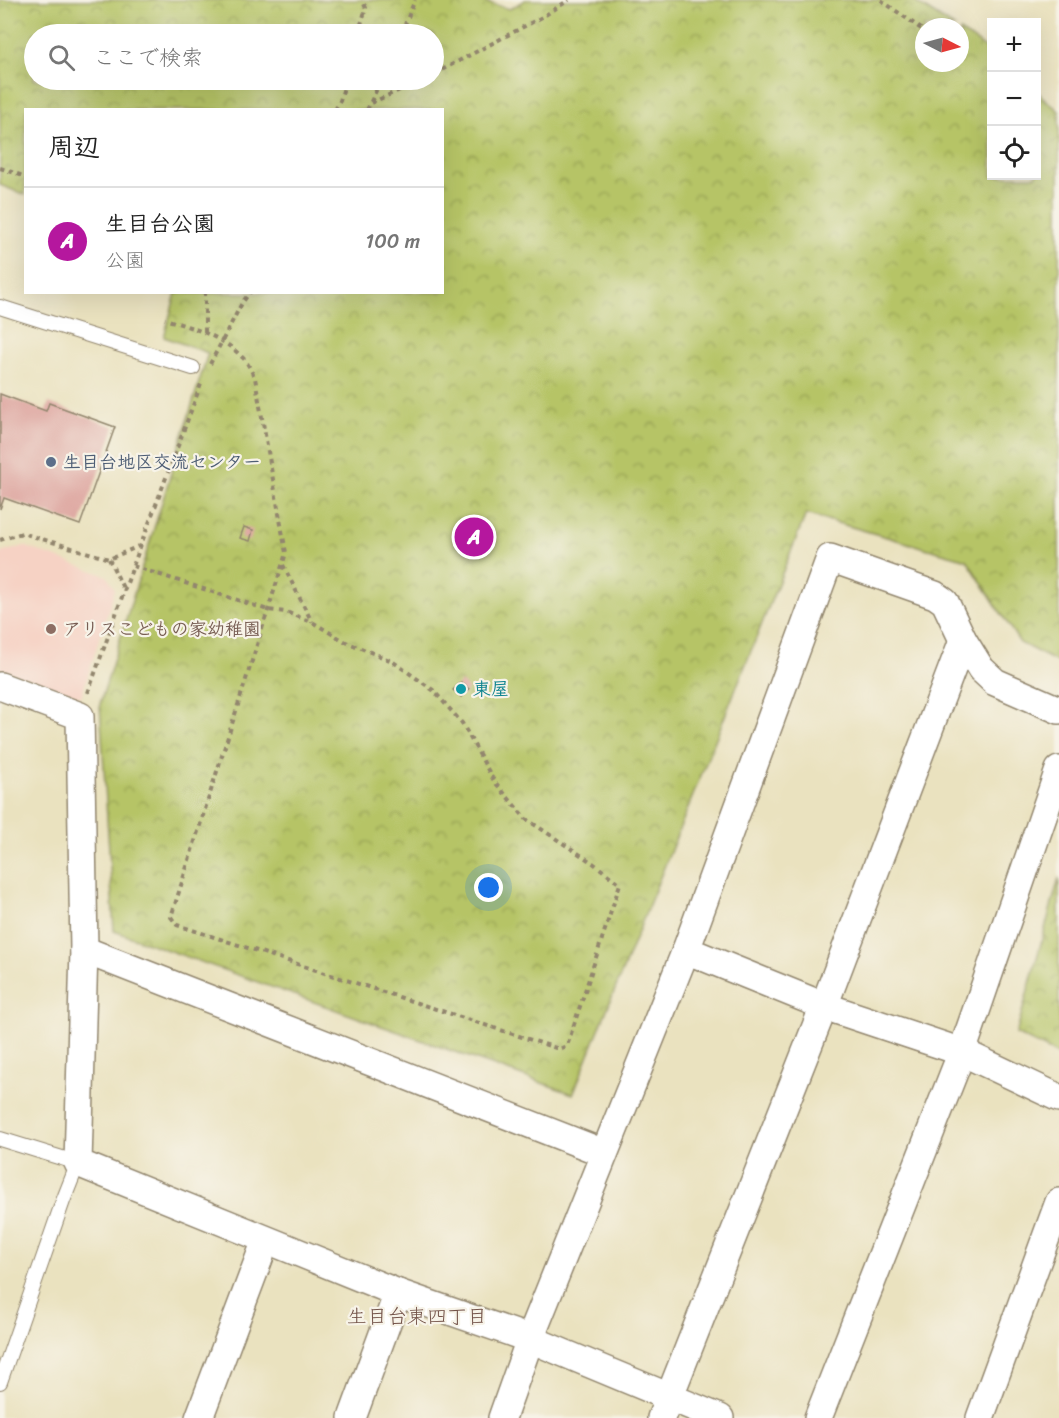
<!DOCTYPE html>
<html lang="ja">
<meta charset="utf-8">
<style>
body{margin:0;font-family:Sriracha,"Klee One",sans-serif;background:#f2f2f2;color:#222}
.controls{position:absolute;right:18px;top:18px;display:grid;overflow:hidden;border-radius:0px;box-shadow:0 6px 24px #0002}
.controls button{width:54px;height:54px;display:grid;place-items:center;padding:0;border:0;border-bottom:2px solid #e0e0e0;background:#fff;color:#222;font:30px sans-serif}
.compass{position:absolute;left:915px;top:18px;width:54px;height:54px;border-radius:50%;background:#fff;box-shadow:0 6px 24px #0002;rotate:96deg}
.you{position:absolute;left:489px;top:888px;width:21px;height:21px;margin:-15px;border:4px solid #fff;border-radius:50%;background:#1a73e8;box-shadow:0 0 0 9px #1a73e833}
.badge{display:grid;place-items:center;width:39px;height:39px;border-radius:50%;background:#b5179e;color:#fff;font-size:20px;font-weight:700}
.pin{position:absolute;translate:-50% -50%;border:3px solid #fff;box-shadow:0 2px 6px #0006}
.list{margin:0;padding:0;list-style:none}
h2{display:flex;justify-content:space-between;align-items:center;height:78px;margin:0;padding:0 24px;font-size:26px}
h2 small{font-size:20px;font-weight:400;color:#767676}
.list li{display:grid;grid-template-columns:39px 1fr auto;gap:18px;align-items:center;box-sizing:border-box;height:108px;padding:0 24px;border-top:2px solid #e0e0e0}
.list b{display:block;font-size:22px;white-space:nowrap}
.list p{margin:0;font-size:20px;white-space:nowrap;color:#767676}
.list em{font-size:20px;font-style:normal;color:#767676}
.icon{flex:none;width:33px;height:33px;fill:none;stroke:currentColor;stroke-width:2;stroke-linecap:round;stroke-linejoin:round}
.map{position:relative;flex:none;width:1059px;height:1418px;overflow:hidden}
.search{position:absolute;background:#fff;box-shadow:0 6px 24px #0002;left:24px;top:24px;width:420px;height:66px;display:flex;align-items:center;gap:15px;box-sizing:border-box;padding:0 21px;border-radius:33px;color:#767676;font-size:22px}
.panel{position:absolute;background:#fff;box-shadow:0 6px 24px #0002;left:24px;top:108px;width:420px;height:186px;border-radius:0px}
.map>svg:first-child{display:block}
</style>
<div class="map">
<svg width="1059" height="1418" viewBox="0 0 1059 1418">
<defs>
<pattern id="park-crowns" width="20" height="18" patternUnits="userSpaceOnUse" patternTransform="scale(1.5)"><rect width="20" height="18" fill="#b6c466"/><path d="M2 6a3 3 0 1 1 6 0M12 15a3 3 0 1 1 6 0" fill="none" stroke="#959f53"/></pattern>
</defs>
<rect width="100%" height="100%" fill="#f7f3e8"/>
<filter id="ink" filterUnits="userSpaceOnUse"><feTurbulence type="fractalNoise" baseFrequency=".0167" numOctaves="2"/><feDisplacementMap in="SourceGraphic" scale="12" xChannelSelector="R" yChannelSelector="G"/><feConvolveMatrix kernelMatrix="1 2 1 2 8 2 1 2 1" color-interpolation-filters="sRGB"/></filter>
<filter id="wash" filterUnits="userSpaceOnUse"><feTurbulence type="fractalNoise" baseFrequency=".008" numOctaves="4" result="noise"/><feDisplacementMap in="SourceGraphic" scale="24" xChannelSelector="R" yChannelSelector="G"/><feGaussianBlur stdDeviation="1.35" result="paint"/><feColorMatrix in="noise" values="0 0 0 0 0 0 0 0 0 0 0 0 0 0 0 0 0 1.4 0 .05"/><feComposite in="paint" operator="in"/></filter>
<g filter="url(#wash)">
<rect width="100%" height="100%" fill="#eae2bf"/>
<polygon fill="#f6d2c4" points="24,546 107,576 115,589 81,697 0,669 0,553"/>
<g fill="url(#park-crowns)" stroke="#787742" stroke-width="1.5" fill-rule="evenodd">
<path d="M0 0H479L510 9 525 0H912L954 27H924V63H960V31L979 43 991 53 992 176H1036L1037 92 1059 111V663L1020 643 967 560 806 514 573 1094 114 931 100 704 208 353 164 337 176 293 442 292V110H26L25 195 0 185ZM34 34H434V80H34Z"/>
<polygon points="1059,878 1059,1055 1016,1034"/>
</g>
<g id="blocks">
<g fill="#db9f99">
<polygon points="0,394 46,411 49,403 115,427 80,525 4,498 0,509"/>
<polygon points="244,527 253,530 250,541 240,538"/>
<polygon points="461,682 469,689 461,697 453,690"/>
</g>
</g>
</g>
<g filter="url(#ink)">
<use href="#blocks" fill-opacity="0" stroke="#92866e" stroke-width="1.5"/>
<g fill="none" stroke-linecap="round" stroke-linejoin="round">
<g stroke="#92866e" stroke-width="16">
<g id="service">
<polyline points="0,307 193,368"/>
<polyline points="0,1139 78,1163 63,1201 0,1382"/>
</g>
</g>
<g stroke="#92866e" stroke-width="30">
<g id="minor">
<polyline points="0,686 80,716 84,950 78,1163 398,1293 530,1339 720,1418"/>
<polyline points="84,950 604,1153"/>
<polyline points="686,950 824,1006 962,1052 1059,1098"/>
<polyline points="199,1418 266,1240"/>
<polyline points="352,1418 398,1293"/>
<polyline points="502,1418 530,1339 686,950 830,558 935,595 945,602 963,640 981,669 995,682 1059,710"/>
<polyline points="661,1418 824,1006 963,640"/>
<polyline points="818,1418 962,1052 1059,770"/>
<polyline points="980,1418 1059,1202"/>
</g>
</g>
<g stroke="#92866e" stroke-width="4" stroke-dasharray="4.5 4.5" stroke-linecap="butt">
<polyline points="881,0 924,31"/>
<polyline points="358,34 366,8 362,0"/>
<polyline points="401,34 415,0"/>
<polyline points="960,56 965,60"/>
<polyline points="434,74 544,16 569,0"/>
<polyline points="371,103 422,80"/>
<polyline points="335,110 340,101 346,80"/>
<polyline points="367,110 381,80"/>
<polyline points="0,168 26,177"/>
<polyline points="205,332 205,292"/>
<polyline points="210,364 242,303 250,292"/>
<polyline points="0,540 22,533 109,559 139,546"/>
<polyline points="109,559 123,588"/>
<polyline points="283,565 312,622"/>
<path d="M133 566 268 610 286 612 312 622 346 642 392 661 433 690 462 723 494 781 526 819 593 863 620 884 567 1046 559 1049 177 925 171 917 286 553 255 378C251 371 248 362 242 357 221 335 192 328 165 319"/>
<polyline points="88,693 133,566 201,384"/>
</g>
<use href="#service" stroke="#fff" stroke-width="14"/>
<use href="#minor" stroke="#fff" stroke-width="27"/>
</g>
</g>
<circle fill="#5c6f8a" stroke="#f7f3e8" stroke-width="2" cx="51" cy="462" r="6"/>
<circle fill="#8d6e63" stroke="#f7f3e8" stroke-width="2" cx="51" cy="629" r="6"/>
<circle fill="#0f9aa8" stroke="#f7f3e8" stroke-width="2" cx="461" cy="689" r="6"/>
<g text-anchor="middle" stroke-width="4.5" stroke-linejoin="round" paint-order="stroke">
<g font-size="18" font-weight="bold" fill="#4e5e75" stroke="#f7f3e8" text-anchor="start">
<text x="63" y="468">生目台地区交流センター</text>
</g>
<g font-size="18" font-weight="bold" fill="#785e54" stroke="#f7f3e8" text-anchor="start">
<text x="63" y="635">アリスこどもの家幼稚園</text>
</g>
<g font-size="18" font-weight="bold" fill="#0d838f" stroke="#f7f3e8" text-anchor="start">
<text x="473" y="695">東屋</text>
</g>
<g font-size="20" fill="#735349" stroke="#f7f3e8">
<text x="417" y="1323">生目台東四丁目</text>
</g>
</g>
</svg>
<div class="controls">
<button>+</button>
<button>−</button>
<button><svg class="icon" aria-label="locate" viewBox="0 0 24 24"><circle cx="12" cy="12" r="6"/><path d="M12 2v4M12 18v4M2 12h4M18 12h4"/></svg></button>
</div>
<svg class="compass" viewBox="-18 -18 36 36"><path d="M0-13l5 13h-10z" fill="#e53935"/><path d="M0 13l5-13h-10z" fill="#767676"/></svg>
<div class="you"></div>
<div class="pin badge" style="left:474px;top:537px">A</div>
<div class="search"><svg class="icon" aria-label="search" viewBox="0 0 24 24"><circle cx="10" cy="10" r="6"/><path d="M15 15l6 6"/></svg>ここで検索</div>
<section class="panel">
<h2>周辺<small></small></h2>
<ul class="list">
<li><span class="badge">A</span><div><b>生目台公園</b><p>公園</p></div><em>100 m</em></li>
</ul>
</section>
</div>
